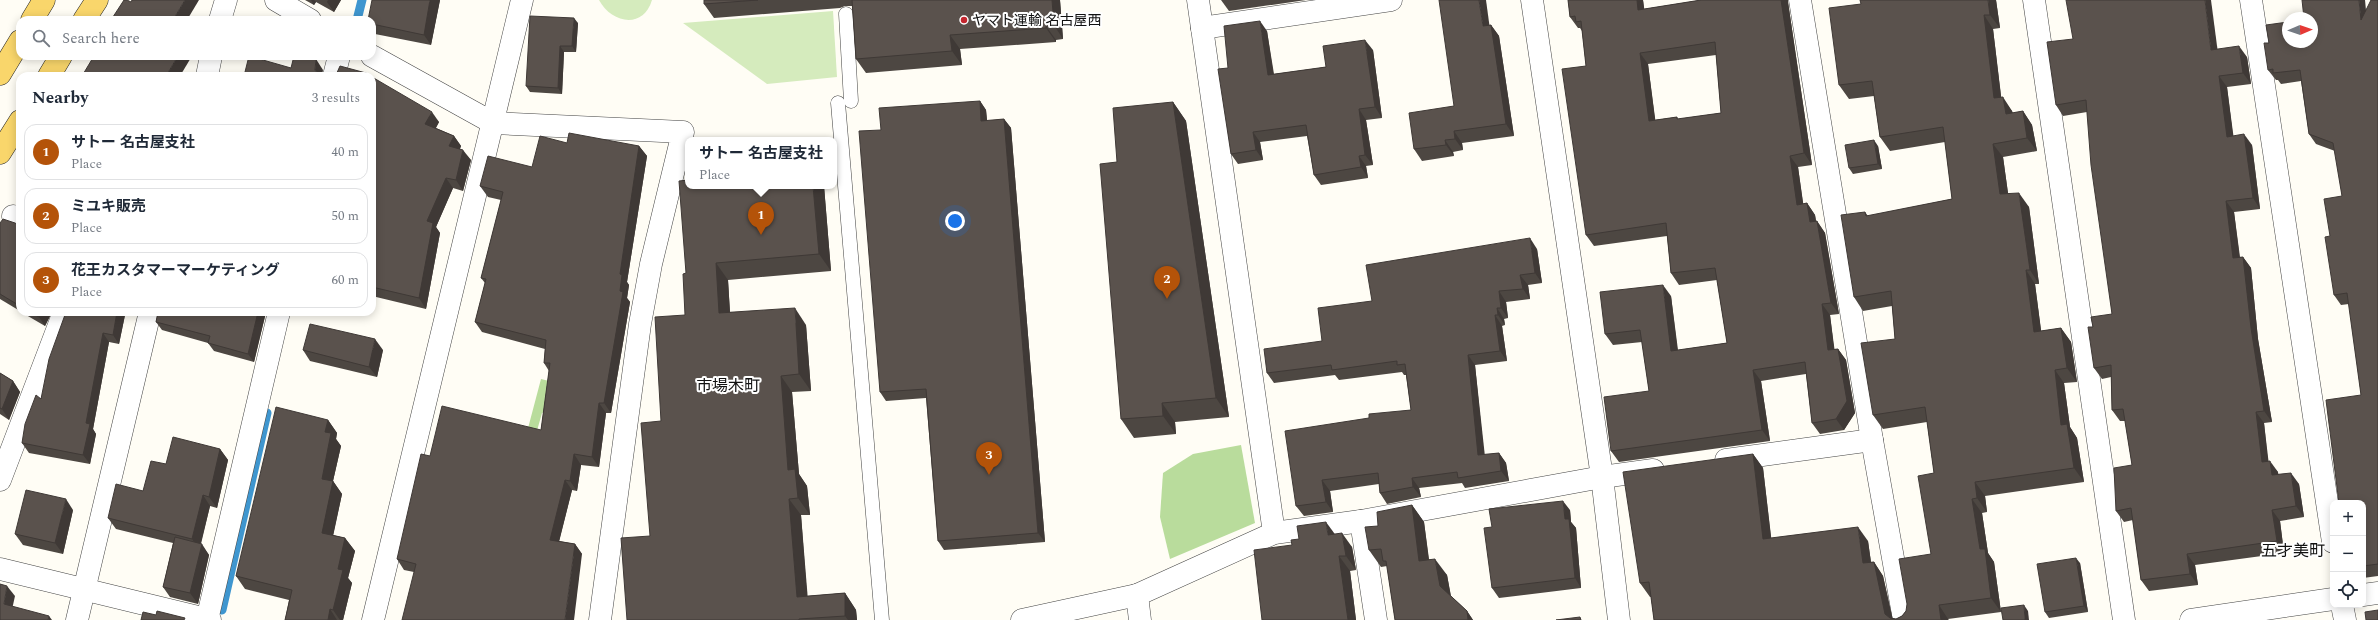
<!DOCTYPE html>
<meta charset="utf-8">
<style>
body{margin:0;font-family:Spectral,"Noto Sans JP",serif;background:#f2f2f3;color:#1f2937}
.controls{position:absolute;right:12px;bottom:12px;display:grid;overflow:hidden;border-radius:8px;box-shadow:0 2px 10px #0003}
.controls button{width:36px;height:36px;display:grid;place-items:center;padding:0;border:0;border-bottom:1px solid #e0e1e3;background:#fff;color:#1f2937;font:20px sans-serif}
.compass{position:absolute;left:2282px;top:12px;width:36px;height:36px;border-radius:50%;background:#fff;box-shadow:0 2px 10px #0003;rotate:88deg}
.you{position:absolute;left:955px;top:221px;width:14px;height:14px;margin:-10px;border:3px solid #fff;border-radius:50%;background:#1a73e8;box-shadow:0 0 0 6px #1a73e833}
.badge{display:grid;place-items:center;width:26px;height:26px;border-radius:50%;background:#b45309;color:#fff;font-size:13px;font-weight:700}
.pin{position:absolute;translate:-50% -33px;filter:drop-shadow(0 1px 2px #0008)}
.pin::after{content:'';position:absolute;top:21px;width:14px;height:12px;background:inherit;clip-path:polygon(0 0,100% 0,50% 100%)}
.popup{position:absolute;left:685px;top:137px;width:152px;height:52px;box-sizing:border-box;display:grid;place-content:center;border-radius:8px;background:#fff;filter:drop-shadow(0 1px 3px #0005);font-size:13px;white-space:nowrap;color:#747a83}
.popup b{font-size:15px;color:#1f2937}
.popup::after{content:'';position:absolute;left:50%;top:100%;margin-left:-8px;border:8px solid transparent;border-top-color:#fff}
.list{margin:0;padding:0;list-style:none}
h2{display:flex;justify-content:space-between;align-items:center;height:52px;margin:0;padding:0 16px;font-size:17px}
h2 small{font-size:13px;font-weight:400;color:#747a83}
.list li{display:grid;grid-template-columns:26px 1fr auto;gap:12px;align-items:center;box-sizing:border-box;height:56px;margin:0 8px 8px;padding:0 8px;border:1px solid #e0e1e3;border-radius:12px}
.list b{display:block;font-size:15px;white-space:nowrap}
.list p{margin:0;font-size:13px;white-space:nowrap;color:#747a83}
.list em{font-size:13px;font-style:normal;color:#747a83}
.icon{flex:none;width:22px;height:22px;fill:none;stroke:currentColor;stroke-width:2;stroke-linecap:round;stroke-linejoin:round}
.map{position:relative;flex:none;width:2378px;height:620px;overflow:hidden}
.search{position:absolute;background:#fff;box-shadow:0 2px 10px #0003;left:16px;top:16px;width:360px;height:44px;display:flex;align-items:center;gap:10px;box-sizing:border-box;padding:0 14px;border-radius:12px;color:#747a83;font-size:15px}
.panel{position:absolute;background:#fff;box-shadow:0 2px 10px #0003;left:16px;top:72px;width:360px;height:244px;border-radius:12px}
.map>svg:first-child{display:block}
</style>
<div class="map">
<svg width="2378" height="620" viewBox="0 0 2378 620">
<rect width="100%" height="100%" fill="#fffdf5"/>
<g fill="#d5ebbd">
<path d="M599 0H652C643 30 611 23 599 0Z"/>
<polygon points="833,11 837,77 767,84 683,23"/>
</g>
<g fill="#b9dc9c">
<polygon points="541,379 589,391 542,413 531,452 522,451"/>
<polygon points="1241,445 1255,523 1170,559 1160,517 1163,473 1193,454"/>
</g>
<g fill="none" stroke-linecap="round" stroke-linejoin="round">
<g stroke="#3f96cf" stroke-width="9">
<polyline points="357,20 362,0"/>
<polyline points="222,610 267,413"/>
</g>
<g stroke="#444" stroke-width="15">
<g id="service">
<polyline points="846,14 851,101"/>
<polyline points="838,103 882,620"/>
</g>
</g>
<g stroke="#444" stroke-width="23">
<g id="minor">
<polyline points="276,0 310,20"/>
<polyline points="1198,0 1274,533"/>
<polyline points="1800,0 1872,440 1904,620"/>
<polyline points="2034,0 2124,620"/>
<polyline points="2251,0 2333,542"/>
<polyline points="220,20 226,0"/>
<polyline points="1202,28 1391,0"/>
<polyline points="372,56 493,123 683,132 651,264 640,324 600,620"/>
<polyline points="207,76 211,56"/>
<polyline points="334,76 339,56"/>
<polyline points="13,216 20,220"/>
<polyline points="1726,460 1872,440"/>
<polyline points="0,480 64,312"/>
<polyline points="1361,521 1376,620"/>
<polyline points="0,569 210,620"/>
<polyline points="1137,595 1140,620"/>
<polyline points="2363,595 2378,593"/>
<polyline points="2342,605 2345,620"/>
<polyline points="77,620 150,312"/>
<polyline points="207,620 279,312"/>
<polyline points="373,620 522,0"/>
<polyline points="1022,620 1137,595 1274,533 1361,521 1602,477 1653,470"/>
<polyline points="2191,620 2333,599"/>
</g>
</g>
<g stroke="#444" stroke-width="23">
<polyline id="tertiary" points="1532,0 1602,477 1619,620"/>
</g>
<g stroke="#222" stroke-width="23">
<g id="primary">
<polyline points="32,20 44,0"/>
<polyline points="84,20 97,0"/>
<polyline points="0,74 20,41"/>
<polyline points="49,76 61,56"/>
<polyline points="0,153 20,121"/>
</g>
</g>
<use href="#service" stroke="#fff" stroke-width="14"/>
<use href="#minor" stroke="#fff" stroke-width="22"/>
<use href="#tertiary" stroke="#fff" stroke-width="22"/>
<use href="#primary" stroke="#f9d66b" stroke-width="22"/>
</g>
<g fill="#4d4742" fill-rule="evenodd">
<polygon points="305,0 341,0 334,12 316,2 314,5"/>
<polygon points="440,0 431,45 375,34 372,30 372,20"/>
<polygon points="704,0 1060,0 1063,39 1056,40 1056,42 960,49 962,65 866,73 856,59 852,6 845,6 840,8 714,18 704,4"/>
<polygon points="1221,0 1306,0 1229,11"/>
<path d="M1568 0H1643L1644 9 1701 0H1788V2L1812 165 1798 167 1803 204 1807 203 1815 215 1816 221H1817L1825 233 1839 314 1830 315 1834 349H1838L1846 360 1855 413 1844 430 1820 434 1812 423 1806 374 1761 381 1770 441 1619 462 1611 451 1649 391 1642 342 1613 345 1605 334 1671 296 1678 350 1727 343 1717 280 1679 285 1671 273 1667 236 1594 246 1586 235V66L1582 31 1580 28H1578L1570 17ZM1716 55 1721 113 1678 119 1677 117 1655 120 1648 64Z"/>
<polygon points="1996,0 2000,28 1993,29 2001,97 2012,111 2013,113 2023,111 2032,125 2037,151 2003,157 2008,193 2029,207 2039,284 2035,284 2041,331 2061,328 2071,342 2077,382 2064,383 2070,427 2077,438 2084,482 1985,496 1987,512 1982,513 1988,553 1994,562 2001,612 1948,619 1654,620 1651,597 1650,597 1640,583 1753,454 1763,468 1771,538 1868,541 1871,562 1874,562 1883,576 1892,618 1896,619 1902,616 1906,611 1931,554 1934,473 1927,422 1883,429 1873,415 1895,339 1892,306 1863,311 1854,297 1865,212 1868,216 1952,199 1945,142 1890,151 1880,137 1874,96 1849,99 1839,85"/>
<polygon points="2378,0 2378,576 2363,578 2363,503 2361,395 2349,304 2341,305 2334,295 2330,236 2342,196 2335,151 2316,144 2309,134 2301,81 2281,84 2278,80 2276,80 2268,70 2312,42 2366,10"/>
<polygon points="578,23 576,52 564,52 562,94 530,92 526,86"/>
<polygon points="1489,25 1491,25 1499,36 1514,136 1462,143 1463,150 1453,152 1454,156 1422,161 1414,149 1454,106"/>
<polygon points="1267,31 1274,74 1326,67 1373,50 1382,118 1366,120 1373,165 1366,166 1368,178 1321,185 1314,175 1307,136 1260,142 1263,160 1238,164 1231,154 1228,68"/>
<polygon points="2073,39 2218,49 2247,57 2251,84 2227,87 2233,136 2252,145 2260,209 2234,212 2240,257 2243,257 2251,268 2258,339 2272,422 2264,423 2268,462 2278,472 2278,474 2299,484 2304,517 2280,521 2284,553 2195,565 2198,585 2149,591 2141,580 2133,520 2124,522 2116,511 2132,465 2125,421 2120,421 2112,410 2111,377 2102,379 2094,368 2093,327 2112,314 2087,112 2063,116 2056,105"/>
<polygon points="372,77 439,122 436,128 454,136 461,146 460,149 471,160 463,191 453,188 436,227 440,233 426,309 372,296"/>
<polygon points="980,101 986,110 987,121 1004,119 1011,128 1045,542 944,550 938,541 926,398 886,401 880,392 881,130"/>
<polygon points="1173,102 1186,121 1229,417 1175,422 1176,434 1134,438 1121,419 1117,162"/>
<polygon points="567,143 639,146 647,156 627,282 629,285 627,298 630,302 611,413 606,413 599,467 581,465 577,491 572,490 559,541 575,544 582,554 414,572 404,570 397,559 430,456 541,430 549,371 544,363 545,349 482,332 475,322 485,283 481,278 501,200 488,197 480,186 532,167"/>
<polygon points="1878,146 1882,169 1853,174 1849,168"/>
<polygon points="824,186 831,271 728,280 730,312 806,325 811,391 792,392 799,474 807,486 810,515 801,515 807,596 845,593 856,610 857,620 627,620 650,536 661,421 685,315 686,273"/>
<polygon points="0,223 20,226 20,311 0,299"/>
<polygon points="1537,249 1542,283 1528,285 1530,299 1506,302 1508,318 1504,319 1505,325 1502,326 1507,361 1475,365 1484,455 1499,453 1506,463 1509,481 1465,488 1462,483 1419,488 1421,497 1387,504 1380,493 1379,484 1330,491 1333,512 1304,516 1296,506 1369,418 1411,410 1406,375 1404,375 1402,372 1339,380 1335,375 1274,383 1267,373 1322,341 1372,301"/>
<polygon points="21,312 52,312 45,326"/>
<polygon points="66,312 123,312 125,315 119,344 109,342 93,429 96,434 90,464 29,453 22,443 41,399"/>
<polygon points="158,312 266,312 254,362 214,351 208,343 162,330 156,322"/>
<polygon points="303,350 383,350 377,377 310,361"/>
<polygon points="0,373 13,381 20,392 9,420 0,414"/>
<polygon points="328,420 337,433 336,439 341,446 333,481 342,494 333,535 345,538 355,551 348,578 352,583 343,620 285,620 289,600 245,589 236,576"/>
<polygon points="220,449 228,460 217,508 210,506 201,544 209,555 198,604 170,597 163,587 173,543 116,529 108,518 143,491 166,464"/>
<polygon points="1412,505 1424,522 1429,559 1447,575 1451,596 1467,611 1473,620 1395,620 1387,567 1387,566 1381,567 1369,550 1378,526"/>
<polygon points="73,510 63,554 23,545 15,534"/>
<polygon points="1570,510 1571,522 1576,528 1581,588 1499,598 1492,588 1492,527"/>
<polygon points="1334,534 1352,547 1356,570 1350,571 1356,620 1262,620 1292,545"/>
<polygon points="2080,563 2088,612 2049,618 2045,612"/>
</g>
<g fill="#3f3936">
<polygon points="185,0 199,0 187,20 173,20"/>
<polygon points="311,0 314,0 316,2 314,5"/>
<polygon points="328,0 341,0 334,12 327,2"/>
<polygon points="430,0 440,0 431,45 424,35"/>
<polygon points="1052,0 1060,0 1063,39 1054,25"/>
<polygon points="1479,0 1486,0 1491,37 1483,26"/>
<polygon points="1637,0 1643,0 1646,21 1638,10"/>
<polygon points="1781,0 1788,0 1788,2 1812,165 1804,153"/>
<polygon points="1988,0 1996,0 2000,28 1990,15"/>
<polygon points="2205,0 2211,0 2219,61 2211,50"/>
<polygon points="2359,0 2365,0 2368,31 2361,20"/>
<polygon points="1984,15 1993,29 2003,112 1994,98"/>
<polygon points="574,18 578,23 576,52 572,46"/>
<polygon points="1260,21 1267,31 1275,85 1268,75"/>
<polygon points="1491,25 1499,36 1514,136 1506,124"/>
<polygon points="1046,26 1056,40 1056,42 1046,28"/>
<polygon points="950,35 960,49 962,65 952,51"/>
<polygon points="1365,40 1373,50 1382,118 1375,107"/>
<polygon points="560,46 564,52 562,94 558,88"/>
<polygon points="2239,46 2247,57 2251,84 2243,73"/>
<polygon points="1640,53 1648,64 1657,133 1649,121"/>
<polygon points="178,56 192,56 180,76 166,76"/>
<polygon points="316,59 323,70 322,76 319,76 315,70"/>
<polygon points="2219,76 2227,87 2235,148 2227,137"/>
<polygon points="2003,97 2012,111 2015,128 2006,114"/>
<polygon points="980,101 986,110 988,130 981,121"/>
<polygon points="1173,102 1186,121 1229,417 1216,398"/>
<polygon points="1359,109 1366,120 1373,165 1365,155"/>
<polygon points="2023,111 2032,125 2037,151 2027,138"/>
<polygon points="432,112 439,122 432,134 425,124"/>
<polygon points="1004,119 1011,128 1045,542 1038,533"/>
<polygon points="1454,131 1462,143 1463,150 1455,139"/>
<polygon points="1253,132 1260,142 1263,160 1256,150"/>
<polygon points="2244,134 2252,145 2260,209 2253,198"/>
<polygon points="454,136 461,146 456,157 449,146"/>
<polygon points="1445,140 1453,152 1454,156 1446,145"/>
<polygon points="1874,140 1878,146 1882,169 1878,164"/>
<polygon points="1993,144 2003,157 2010,208 2000,194"/>
<polygon points="639,146 647,156 627,282 629,285 627,298 630,302 611,413 604,403 620,291 620,274"/>
<polygon points="463,150 471,160 463,191 456,180"/>
<polygon points="1359,156 1366,166 1368,178 1361,167"/>
<polygon points="1790,156 1798,167 1805,216 1797,205"/>
<polygon points="446,178 453,188 436,227 440,233 426,309 419,298 427,221"/>
<polygon points="813,186 824,186 831,271 819,254"/>
<polygon points="2019,193 2029,207 2039,284 2030,270"/>
<polygon points="2226,201 2234,212 2241,269 2233,258"/>
<polygon points="1807,203 1815,215 1818,234 1810,222"/>
<polygon points="1817,221 1825,233 1839,314 1831,303"/>
<polygon points="1530,238 1537,249 1542,283 1535,273"/>
<polygon points="2243,257 2251,268 2258,339 2272,422 2264,411 2251,328"/>
<polygon points="716,263 728,280 731,330 719,313"/>
<polygon points="2026,270 2035,284 2043,345 2034,332"/>
<polygon points="1520,275 1528,285 1530,299 1523,289"/>
<polygon points="1663,285 1671,296 1679,363 1671,351"/>
<polygon points="1499,291 1506,302 1508,318 1501,308"/>
<polygon points="1822,304 1830,315 1836,361 1828,350"/>
<polygon points="795,308 806,325 811,391 799,374"/>
<polygon points="1497,308 1504,319 1505,325 1498,315"/>
<polygon points="41,312 52,312 45,326 39,317"/>
<polygon points="117,312 123,312 125,315 119,344 113,335"/>
<polygon points="258,312 266,312 254,362 248,354"/>
<polygon points="1495,315 1502,326 1507,361 1500,351"/>
<polygon points="2061,328 2071,342 2077,382 2067,368"/>
<polygon points="103,333 109,342 93,429 96,434 90,464 83,455 86,423"/>
<polygon points="375,339 383,350 377,377 369,367"/>
<polygon points="1838,349 1846,360 1855,413 1844,430 1836,419"/>
<polygon points="1468,355 1475,365 1486,466 1478,455"/>
<polygon points="1753,370 1761,381 1770,441 1762,430"/>
<polygon points="2055,370 2064,383 2070,427 2077,438 2084,482 2074,468 2061,425"/>
<polygon points="781,376 792,392 799,474 807,486 810,515 798,498 788,470"/>
<polygon points="13,381 20,392 9,420 2,409"/>
<polygon points="599,403 606,413 599,467 592,457"/>
<polygon points="1162,403 1175,422 1176,434 1163,416"/>
<polygon points="2256,412 2264,423 2270,474 2262,462"/>
<polygon points="328,420 337,433 336,439 341,446 333,481 342,494 331,546 322,533 322,479 325,432"/>
<polygon points="220,449 228,460 217,508 209,497"/>
<polygon points="1499,453 1506,463 1509,481 1501,471"/>
<polygon points="574,454 581,465 577,491 570,481"/>
<polygon points="1753,454 1763,468 1773,553 1763,539"/>
<polygon points="2270,461 2278,472 2280,486 2272,475"/>
<polygon points="2291,473 2299,484 2304,517 2296,506"/>
<polygon points="1412,478 1419,488 1421,497 1413,487"/>
<polygon points="565,480 572,490 557,550 550,540"/>
<polygon points="1322,480 1330,491 1333,512 1326,502"/>
<polygon points="1975,482 1985,496 1987,512 1977,498"/>
<polygon points="203,495 210,506 199,550 192,539"/>
<polygon points="66,499 73,510 63,554 55,543"/>
<polygon points="789,499 801,515 809,613 797,597"/>
<polygon points="1972,499 1982,513 1988,553 1994,562 2001,612 1991,598 1980,549"/>
<polygon points="1563,501 1570,510 1571,522 1576,528 1581,588 1575,578 1565,519"/>
<polygon points="1412,505 1424,522 1431,578 1419,561"/>
<polygon points="2272,510 2280,521 2284,553 2277,541"/>
<polygon points="1326,522 1337,537 1328,535"/>
<polygon points="1858,527 1868,541 1873,577 1863,563"/>
<polygon points="1342,533 1352,547 1356,570 1346,556"/>
<polygon points="345,538 355,551 348,578 352,583 343,620 340,620 333,610 338,569"/>
<polygon points="202,544 209,555 198,604 190,593"/>
<polygon points="575,544 582,554 574,620 565,620"/>
<polygon points="2187,554 2195,565 2198,585 2190,574"/>
<polygon points="1339,556 1350,571 1356,620 1348,620"/>
<polygon points="2076,558 2080,563 2088,612 2084,606"/>
<polygon points="1435,559 1447,575 1452,603 1440,586"/>
<polygon points="1874,562 1883,576 1893,620 1885,614"/>
<polygon points="7,586 15,596 11,614 4,604"/>
<polygon points="845,593 856,610 857,620 848,620 845,616"/>
<polygon points="1939,605 1948,619 1949,620 1941,620"/>
<polygon points="2024,605 2028,611 2029,620 2025,620"/>
<polygon points="330,609 337,620 328,620"/>
<polygon points="1467,611 1473,620 1468,620"/>
<polygon points="49,616 52,620 48,620"/>
</g>
<g fill="#5a524d" stroke="#3f3936" fill-rule="evenodd">
<polygon points="124,0 127,0 131,2 132,0 185,0 173,20 111,20"/>
<polygon points="372,0 430,0 424,35 372,24 372,20 368,20"/>
<polygon points="704,0 758,0 704,4"/>
<polygon points="852,0 1052,0 1054,25 1046,26 1046,28 950,35 952,51 856,59"/>
<polygon points="1439,0 1479,0 1483,26 1491,25 1506,124 1454,131 1455,139 1445,140 1446,145 1414,149 1409,113 1454,106"/>
<path d="M1568 0H1637L1638 10 1701 0H1781L1804 153 1790 156 1797 205 1807 203 1810 222 1817 221 1831 303 1822 304 1828 350 1838 349 1847 401 1836 419 1812 423 1805 362 1753 370 1762 430 1611 451 1604 397 1649 391 1640 330 1605 334 1600 292 1663 285 1671 351 1727 343 1715 268 1671 273 1666 223 1586 235 1562 69 1586 66 1581 21 1576 22 1575 16 1570 17ZM1715 42 1721 113 1677 119V117L1649 121 1640 53Z"/>
<polygon points="1860,0 1988,0 1990,15 1984,15 1994,98 2003,97 2006,114 2023,111 2027,138 1993,144 2000,194 2019,193 2030,270 2026,270 2034,332 2061,328 2067,368 2055,370 2061,425 2067,424 2074,468 1975,482 1977,498 1972,499 1980,549 1985,549 1991,598 1939,605 1941,620 1654,620 1649,582 1640,583 1623,472 1753,454 1763,539 1858,527 1863,563 1874,562 1885,614 1890,618 1896,619 1902,616 1906,611 1907,604 1899,559 1931,554 1918,476 1934,473 1925,407 1873,415 1861,343 1895,339 1891,291 1854,297 1841,215 1865,212 1866,216 1952,199 1943,127 1880,137 1872,81 1839,85 1829,8 1861,4"/>
<polygon points="2066,0 2205,0 2211,50 2239,46 2243,73 2219,76 2227,137 2244,134 2253,198 2226,201 2233,258 2243,257 2251,328 2264,411 2256,412 2262,462 2270,461 2272,475 2291,473 2296,506 2272,510 2277,541 2187,554 2190,574 2141,580 2131,508 2116,511 2114,468 2132,465 2123,409 2112,410 2111,365 2094,368 2088,327 2093,327 2091,317 2112,314 2091,165 2086,100 2056,105 2047,42 2073,39"/>
<polygon points="2302,0 2359,0 2361,20 2371,0 2378,0 2378,564 2363,566 2363,503 2339,503 2326,400 2361,395 2347,293 2334,295 2325,237 2330,236 2324,199 2342,196 2333,143 2309,134 2300,70 2273,73 2273,69 2268,70 2264,43 2269,43 2266,25 2288,22 2288,42 2312,42 2312,18 2304,18"/>
<polygon points="530,16 574,18 572,46 560,46 558,88 526,86"/>
<polygon points="1260,21 1268,75 1326,67 1323,46 1365,40 1375,107 1359,109 1365,155 1359,156 1361,167 1314,175 1306,125 1253,132 1256,150 1231,154 1218,69 1228,68 1224,26"/>
<polygon points="94,56 178,56 166,76 82,76"/>
<polygon points="249,56 291,68 294,56 303,56 316,59 315,70 318,75 320,76 234,76 235,73 244,76"/>
<polygon points="340,66 366,73 371,76 331,76 336,75"/>
<polygon points="372,77 432,112 425,124 454,136 449,146 463,150 456,180 446,178 427,221 433,223 419,298 372,287"/>
<polygon points="980,101 981,121 1004,119 1038,533 938,541 926,389 880,392 859,131 881,130 879,108"/>
<polygon points="1173,102 1216,398 1162,403 1163,416 1121,419 1100,164 1117,162 1113,108"/>
<polygon points="569,133 639,146 620,274 622,275 620,291 623,292 604,403 599,403 592,457 574,454 570,481 565,480 550,540 575,544 565,620 402,620 416,564 397,559 421,454 430,456 442,406 541,430 550,363 544,363 546,340 475,322 486,279 481,278 503,192 480,186 488,156 532,167 540,136 567,143"/>
<polygon points="1874,140 1878,164 1849,168 1845,145"/>
<polygon points="688,180 688,186 813,186 819,254 716,263 719,313 795,308 799,374 781,376 788,470 795,469 798,498 789,499 797,597 845,593 845,616 799,619 799,620 627,620 621,538 650,536 641,423 661,421 655,317 685,315 683,274 686,273 679,181"/>
<polygon points="3,219 15,223 20,226 20,306 0,294 0,223"/>
<polygon points="1530,238 1535,273 1520,275 1523,289 1499,291 1501,308 1497,308 1498,315 1495,315 1500,351 1468,355 1478,455 1499,453 1501,471 1458,478 1457,472 1412,478 1413,487 1380,493 1378,473 1322,480 1326,502 1296,506 1285,431 1369,418 1369,414 1411,410 1405,364 1397,365 1397,361 1332,370 1331,365 1267,373 1264,349 1322,341 1318,308 1372,301 1366,265"/>
<polygon points="30,312 41,312 39,317"/>
<polygon points="66,312 117,312 113,335 103,333 86,423 90,424 83,455 22,443 25,424 36,395 41,399 49,359"/>
<polygon points="158,312 258,312 248,354 208,343 210,336 156,322"/>
<polygon points="310,324 375,339 369,367 303,350"/>
<polygon points="0,373 13,381 2,409 0,408"/>
<polygon points="276,407 328,420 325,432 331,433 322,479 333,481 322,533 345,538 338,569 343,570 333,610 330,609 328,620 285,620 292,590 236,576"/>
<polygon points="173,437 220,449 209,497 203,495 192,539 108,518 116,484 143,491 151,461 166,464"/>
<polygon points="26,490 66,499 55,543 15,534"/>
<polygon points="1563,501 1565,519 1569,519 1575,578 1492,588 1484,528 1492,527 1489,509"/>
<polygon points="1412,505 1419,561 1435,559 1440,586 1467,611 1468,620 1395,620 1386,561 1383,561 1381,549 1369,550 1365,527 1378,526 1377,512"/>
<polygon points="1326,522 1328,535 1342,533 1346,556 1339,556 1348,620 1262,620 1254,550 1292,545 1291,540 1299,539 1297,526"/>
<polygon points="175,537 202,544 190,593 163,587"/>
<polygon points="2076,558 2084,606 2045,612 2037,564"/>
<polygon points="0,584 7,586 4,604 49,616 48,620 0,620"/>
<polygon points="2024,605 2025,620 2003,620 2001,608"/>
<polygon points="2378,610 2378,620 2366,620 2365,612"/>
<polygon points="157,611 185,618 184,620 141,620 143,612 156,615"/>
<polygon points="1580,617 1581,620 1556,620"/>
</g>
<circle fill="#c4262e" stroke="#fff" stroke-width="1.5" cx="964" cy="20" r="4"/>
<g text-anchor="middle" stroke-width="4" stroke-linejoin="round" paint-order="stroke">
<g font-size="14" fill="#111" stroke="#fff" text-anchor="start">
<text x="972" y="25">ヤマト運輸 名古屋西</text>
</g>
<g font-size="16" fill="#111" stroke="#fff">
<text x="728" y="391">市場木町</text>
<text x="2293" y="556">五才美町</text>
</g>
</g>
</svg>
<div class="controls">
<button>+</button>
<button>−</button>
<button><svg class="icon" aria-label="locate" viewBox="0 0 24 24"><circle cx="12" cy="12" r="6"/><path d="M12 2v4M12 18v4M2 12h4M18 12h4"/></svg></button>
</div>
<svg class="compass" viewBox="-18 -18 36 36"><path d="M0-13l5 13h-10z" fill="#e53935"/><path d="M0 13l5-13h-10z" fill="#747a83"/></svg>
<div class="you"></div>
<div class="pin badge" style="left:761px;top:235px">1</div>
<div class="popup"><b>サトー 名古屋支社</b>Place</div>
<div class="pin badge" style="left:1167px;top:299px">2</div>
<div class="pin badge" style="left:989px;top:475px">3</div>
<div class="search"><svg class="icon" aria-label="search" viewBox="0 0 24 24"><circle cx="10" cy="10" r="6"/><path d="M15 15l6 6"/></svg>Search here</div>
<section class="panel">
<h2>Nearby<small>3 results</small></h2>
<ul class="list">
<li><span class="badge">1</span><div><b>サトー 名古屋支社</b><p>Place</p></div><em>40 m</em></li>
<li><span class="badge">2</span><div><b>ミユキ販売</b><p>Place</p></div><em>50 m</em></li>
<li><span class="badge">3</span><div><b>花王カスタマーマーケティング</b><p>Place</p></div><em>60 m</em></li>
</ul>
</section>
</div>
